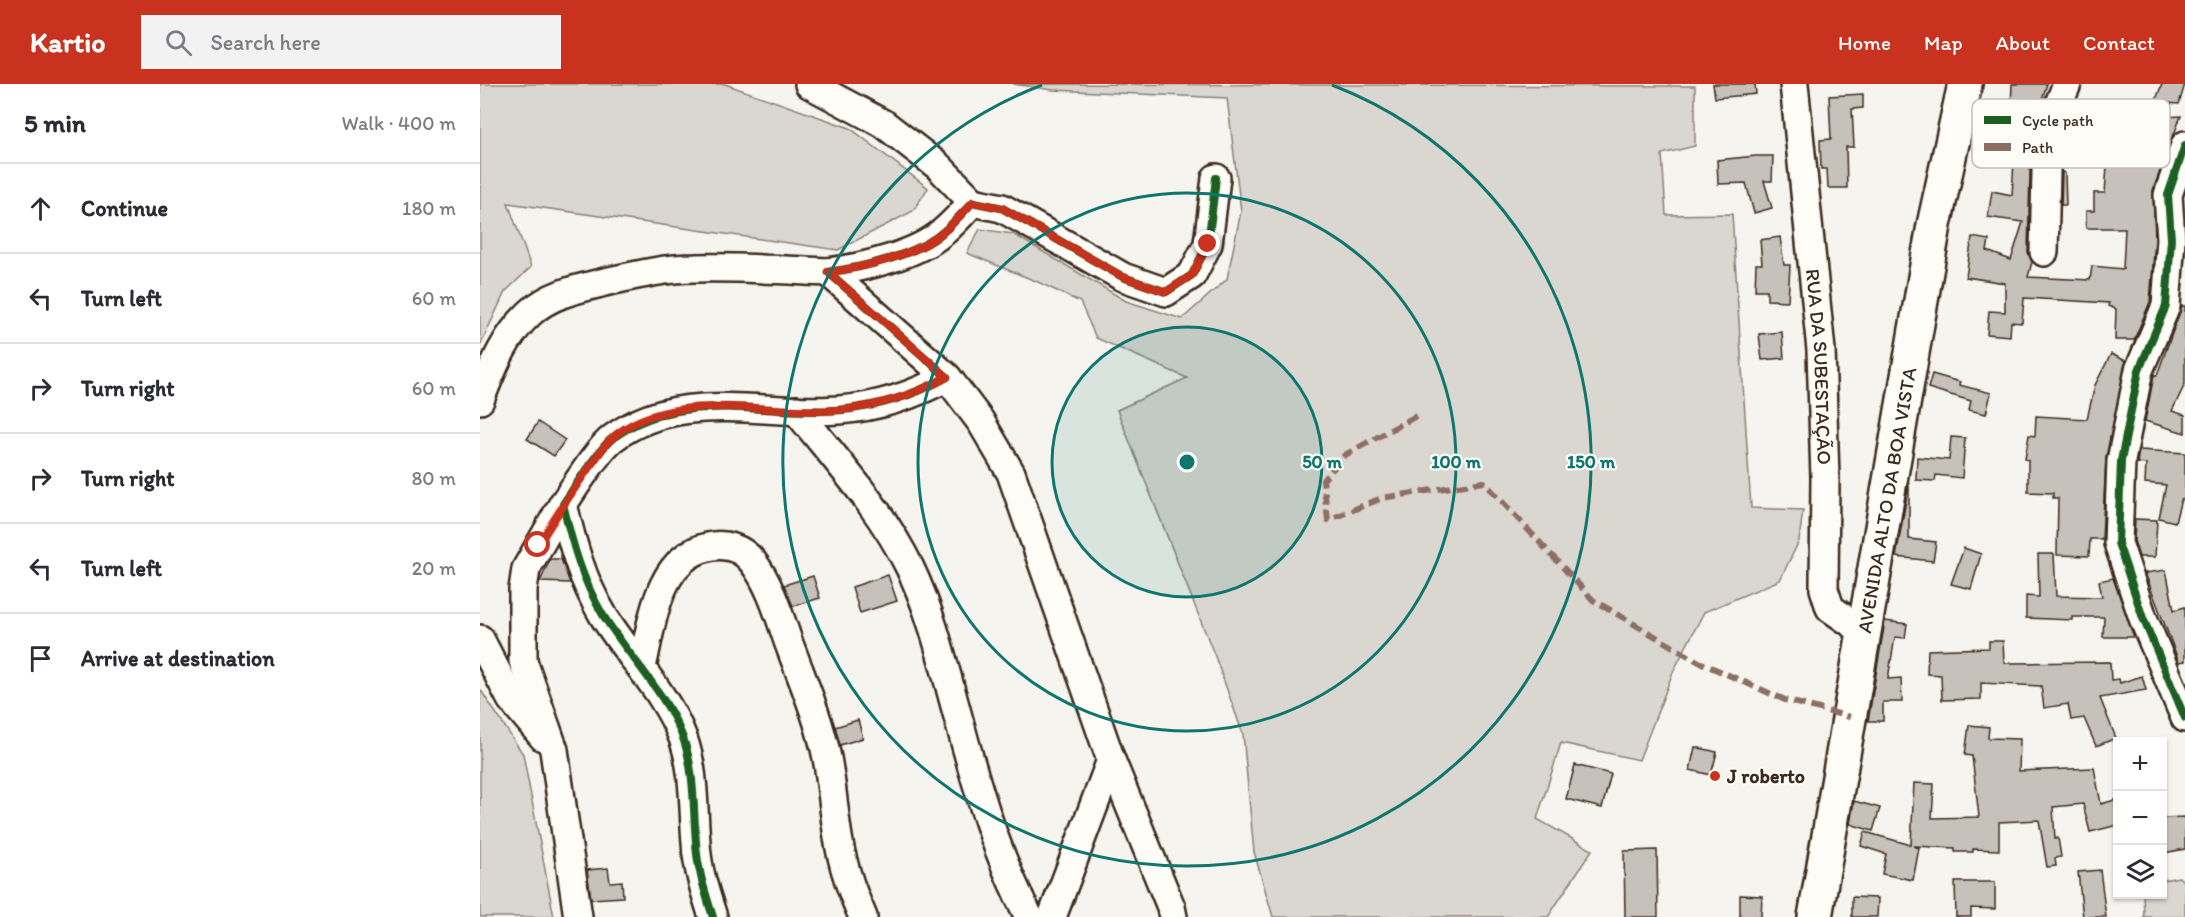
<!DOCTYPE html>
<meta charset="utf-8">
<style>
body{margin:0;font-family:Itim,sans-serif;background:#f2f2f3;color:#2b2b33}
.controls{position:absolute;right:18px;bottom:18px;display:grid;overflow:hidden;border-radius:0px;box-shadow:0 2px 4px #0004}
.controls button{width:54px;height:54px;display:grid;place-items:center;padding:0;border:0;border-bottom:2px solid #e1e1e2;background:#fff;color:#2b2b33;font:30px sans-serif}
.stop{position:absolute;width:18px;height:18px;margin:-14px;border:4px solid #c8321e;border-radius:50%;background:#fff}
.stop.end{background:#c8321e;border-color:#fff;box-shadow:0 2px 6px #0008}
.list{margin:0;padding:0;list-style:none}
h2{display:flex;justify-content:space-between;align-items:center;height:78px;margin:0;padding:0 24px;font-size:26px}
h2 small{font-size:20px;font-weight:400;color:#7c7c81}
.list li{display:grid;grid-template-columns:39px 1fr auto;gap:18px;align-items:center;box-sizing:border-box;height:90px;padding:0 24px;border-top:2px solid #e1e1e2}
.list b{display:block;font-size:22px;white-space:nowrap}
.list em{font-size:20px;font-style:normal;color:#7c7c81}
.icon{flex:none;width:33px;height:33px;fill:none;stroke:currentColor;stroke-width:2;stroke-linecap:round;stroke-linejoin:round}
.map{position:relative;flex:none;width:1705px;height:833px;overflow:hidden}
header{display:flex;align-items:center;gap:36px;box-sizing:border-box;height:84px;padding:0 30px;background:#c8321e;color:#fff}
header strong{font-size:28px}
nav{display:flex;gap:33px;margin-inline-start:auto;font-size:21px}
.search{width:420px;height:54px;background:#f2f2f3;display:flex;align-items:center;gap:15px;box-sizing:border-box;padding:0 21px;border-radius:0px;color:#7c7c81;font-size:22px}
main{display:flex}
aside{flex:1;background:#fff}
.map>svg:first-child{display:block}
</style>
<header>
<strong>Kartio</strong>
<div class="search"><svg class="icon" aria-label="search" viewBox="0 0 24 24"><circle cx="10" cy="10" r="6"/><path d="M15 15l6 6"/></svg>Search here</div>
<nav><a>Home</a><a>Map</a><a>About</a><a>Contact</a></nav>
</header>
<main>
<aside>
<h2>5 min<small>Walk · 400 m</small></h2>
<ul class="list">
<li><svg class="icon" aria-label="ahead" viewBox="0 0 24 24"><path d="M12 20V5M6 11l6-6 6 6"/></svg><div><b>Continue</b></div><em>180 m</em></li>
<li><svg class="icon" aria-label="left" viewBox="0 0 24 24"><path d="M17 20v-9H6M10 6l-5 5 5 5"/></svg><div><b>Turn left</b></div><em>60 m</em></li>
<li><svg class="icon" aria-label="right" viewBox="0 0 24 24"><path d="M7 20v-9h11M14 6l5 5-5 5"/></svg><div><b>Turn right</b></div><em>60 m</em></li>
<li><svg class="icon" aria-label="right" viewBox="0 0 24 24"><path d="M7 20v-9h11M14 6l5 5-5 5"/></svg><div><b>Turn right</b></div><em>80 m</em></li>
<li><svg class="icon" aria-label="left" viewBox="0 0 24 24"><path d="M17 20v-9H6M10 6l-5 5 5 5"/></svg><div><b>Turn left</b></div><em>20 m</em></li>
<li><svg class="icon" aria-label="arrive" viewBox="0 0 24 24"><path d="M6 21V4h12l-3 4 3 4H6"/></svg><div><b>Arrive at destination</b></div></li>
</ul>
</aside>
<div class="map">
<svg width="1705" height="833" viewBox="0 0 1705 833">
<rect width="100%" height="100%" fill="#f5f4ee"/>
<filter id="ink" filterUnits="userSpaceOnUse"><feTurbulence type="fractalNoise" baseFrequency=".0167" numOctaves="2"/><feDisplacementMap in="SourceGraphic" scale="12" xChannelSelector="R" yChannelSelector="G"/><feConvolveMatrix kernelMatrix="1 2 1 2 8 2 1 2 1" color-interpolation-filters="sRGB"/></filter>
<g filter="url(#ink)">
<g fill="#dad6d0" stroke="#8a8077" stroke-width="1.5">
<polygon points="0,0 245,0 370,44 448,104 433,127 358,166 28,119 51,183 25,208 0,262"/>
<polygon points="533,0 1215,2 1215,62 1182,70 1186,131 1252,130 1271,424 1323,426 1319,457 1300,496 1224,528 1193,588 1159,676 1081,659 1057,735 1112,766 1068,833 793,833 774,768 763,650 736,575 637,326 707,294 616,254 600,218 558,198 487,169 500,145 533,150 646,217 702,235 747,195 761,127 747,14 573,6"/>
<polygon points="0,605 43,670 74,833 0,833"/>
<polygon points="1699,793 1705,799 1705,833 1664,833 1663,811 1682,810 1683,796"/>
</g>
<g fill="#c7c1bb" stroke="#3b2a1e" stroke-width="1.5">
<polygon points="1233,0 1275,0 1276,10 1235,14"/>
<polygon points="1532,0 1567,0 1551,49 1548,168 1552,178 1548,193 1610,196 1612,182 1643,185 1645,144 1606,144 1606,127 1614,127 1614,109 1625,109 1629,55 1658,56 1668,34 1701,32 1673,106 1675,155 1670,218 1654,256 1635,256 1636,225 1628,222 1629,219 1544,214 1542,239 1531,238 1530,252 1507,250 1509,227 1525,228 1525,199 1486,193 1492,153 1509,156 1507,167 1531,176 1543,138 1508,133 1512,107 1532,111 1536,42 1505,40 1506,25 1531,26"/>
<polygon points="1682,0 1705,0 1699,20 1675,18"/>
<polygon points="1383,10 1383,24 1372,25 1374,63 1366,63 1367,104 1348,104 1347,85 1341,85 1340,56 1351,55 1349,12"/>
<polygon points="1276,72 1293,72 1292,97 1284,97 1292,124 1274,129 1266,99 1238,100 1237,76"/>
<polygon points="1582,88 1585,89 1586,121 1581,121"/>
<polygon points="1300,153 1304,181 1310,181 1308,217 1287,216 1287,206 1275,206 1276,180 1282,180 1280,156"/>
<polygon points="1702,222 1705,222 1705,300 1692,327 1705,331 1705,349 1665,337 1674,291 1677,291"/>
<polygon points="1302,248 1304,274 1282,276 1279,250"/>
<polygon points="1631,270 1646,277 1626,374 1622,455 1610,455 1609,472 1577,471 1578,414 1573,414 1573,409 1548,408 1548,376 1545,375 1549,351 1555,352 1556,332 1607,335 1615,301"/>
<polygon points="1452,290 1480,298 1479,301 1511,309 1506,330 1489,326 1491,317 1448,304"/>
<polygon points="58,338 85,356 74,372 47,355"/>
<polygon points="1471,353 1485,354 1482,394 1456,391 1455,397 1436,396 1437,373 1469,376"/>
<polygon points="1659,366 1705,369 1705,416 1701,415 1695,438 1679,434 1686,401 1665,399 1666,380 1657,379"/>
<polygon points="1429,399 1429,455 1456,458 1453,477 1416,473"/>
<polygon points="1655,435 1677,436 1675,473 1659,473 1654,457"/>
<polygon points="1484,464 1501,470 1491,505 1471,500"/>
<polygon points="1558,470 1574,470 1576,512 1622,513 1619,497 1633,494 1654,553 1623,553 1624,533 1592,533 1592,536 1546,534 1546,512 1559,513"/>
<polygon points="70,475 81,475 90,499 60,498"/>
<polygon points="1686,486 1694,526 1705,523 1705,577 1699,578 1665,489"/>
<polygon points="408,491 417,517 380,529 372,503"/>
<polygon points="333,492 340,514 313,522 304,501"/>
<polygon points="1405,537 1427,540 1425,554 1415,553 1408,595 1421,594 1422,618 1403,618 1403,637 1388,637"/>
<polygon points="1509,557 1523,557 1524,579 1630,578 1631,596 1639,595 1640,599 1662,592 1666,606 1620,614 1636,654 1616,662 1604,634 1591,636 1588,620 1564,624 1561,602 1501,599 1501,615 1462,616 1461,591 1447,590 1448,566 1509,564"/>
<polygon points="378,636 383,654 360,661 355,643"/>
<polygon points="1489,641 1509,643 1508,654 1540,655 1539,687 1614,684 1621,720 1638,715 1638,741 1610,748 1603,720 1573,723 1575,755 1578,754 1581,773 1575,774 1576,782 1567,783 1559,736 1519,738 1519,766 1493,765 1493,768 1475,768 1475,764 1434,762 1439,764 1433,796 1402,790 1406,770 1381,762 1385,748 1431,761 1434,699 1454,700 1452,734 1499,733 1492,672 1485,671"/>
<polygon points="1215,663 1237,668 1231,691 1210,686"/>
<polygon points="1095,681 1131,690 1122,724 1086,715"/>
<polygon points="1374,717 1400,724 1393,747 1370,740"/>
<polygon points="1705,733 1705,765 1683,769 1683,734"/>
<polygon points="1177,766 1178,833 1145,833 1144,767"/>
<polygon points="128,784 130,798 142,797 143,813 111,815 107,786"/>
<polygon points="1620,786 1626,833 1603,833 1598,788"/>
<polygon points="1475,798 1515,798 1515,825 1491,824 1491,833 1476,833"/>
<polygon points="1260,811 1282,812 1281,833 1260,833"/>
<polygon points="1372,813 1398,814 1397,833 1372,833"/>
</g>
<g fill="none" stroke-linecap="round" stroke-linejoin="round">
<g stroke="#3b2a1e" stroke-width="32">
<g id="minor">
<polyline points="329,0 404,40 458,82 493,118"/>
<path id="s1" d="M1314 0 1341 266 1345 394 1344 505 1350 524 1383 547"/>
<polyline points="1705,61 1688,111 1691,155 1686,222 1659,286 1641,377 1638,459 1663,534 1705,634"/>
<polyline points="1564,168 1567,49 1587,0"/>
<polyline points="467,293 501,338 531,389 631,676 691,823 693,833"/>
<path d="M0 316C13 283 24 253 50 229 69 211 96 205 121 199 152 192 183 184 215 184 260 183 304 186 348 188"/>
<path d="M316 326C356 376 402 426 430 484 454 534 465 587 480 640 498 707 517 772 549 833"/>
<polyline points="83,420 46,485 43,505 43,577 74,666 98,833"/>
<polyline points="0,555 31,615 63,653"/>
<path d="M162 583C172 541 177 474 228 463 245 459 262 464 273 478 290 500 299 531 308 557 322 595 339 634 347 674 353 705 354 737 361 769 366 791 374 813 383 833"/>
<path d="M233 833C225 808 217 784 216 758 213 723 215 687 203 654 185 607 149 573 123 531 102 496 92 459 83 420 95 403 118 365 133 354 200 304 283 332 359 326 399 323 433 312 467 293L348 188C382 184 437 171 463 148 474 139 483 128 493 118L522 124 643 193 686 208 712 191 728 160 736 94"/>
<polyline points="572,833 631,676"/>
</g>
</g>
<g stroke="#3b2a1e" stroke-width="38">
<g id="major">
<path id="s2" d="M1335 833 1454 141 1485 0"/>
</g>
</g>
<use href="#minor" stroke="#fdfcf7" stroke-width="27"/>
<use href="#major" stroke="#fdfcf7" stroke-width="33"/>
<polyline stroke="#8d6e63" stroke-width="6" stroke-dasharray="12 6" stroke-linecap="butt" points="936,332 865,371 843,396 848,436 902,414 1004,398 1113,516 1219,578 1305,616 1370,633"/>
<g stroke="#fdfcf7" stroke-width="11">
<g id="cycleway">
<polyline points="1705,61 1688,111 1691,155 1686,222 1659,286 1641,377 1638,459 1663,534 1705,634"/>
<path d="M233 833C225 808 217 784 216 758 213 723 215 687 203 654 185 607 149 573 123 531 102 496 92 459 83 420 95 403 118 365 133 354 200 304 283 332 359 326 399 323 433 312 467 293L348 188C382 184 437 171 463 148 474 139 483 128 493 118L522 124 643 193 686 208 712 191 728 160 736 94"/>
</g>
</g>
<use href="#cycleway" stroke="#1b5e20" stroke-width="8"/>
</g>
</g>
<g fill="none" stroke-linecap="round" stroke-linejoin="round" filter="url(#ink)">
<path stroke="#c8321e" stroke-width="8" d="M58 461C75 434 92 407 111 381 117 373 123 363 130 356 186 302 290 332 360 326 399 322 433 312 467 293L348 188C382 184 438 171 463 148 474 139 483 128 493 118L522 124 643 193 686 208 712 191 728 160"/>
</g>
<circle cx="707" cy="378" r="135" fill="#0f766e" fill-opacity=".12"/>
<g fill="none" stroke="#0f766e" stroke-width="3">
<circle cx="707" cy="378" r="135"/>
<circle cx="707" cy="378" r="269"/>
<path d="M852 1A404 404 0 1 1 562 1"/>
</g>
<circle fill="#c8321e" stroke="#fdfcf7" stroke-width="2" cx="1235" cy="692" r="6"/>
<g text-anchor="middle" stroke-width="4.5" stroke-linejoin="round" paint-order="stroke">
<g font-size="20" fill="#3b2a1e" stroke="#fdfcf7">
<text dy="7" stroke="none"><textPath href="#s1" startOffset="284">RUA DA SUBESTAÇÃO</textPath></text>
<text dy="7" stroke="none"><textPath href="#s2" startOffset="423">AVENIDA ALTO DA BOA VISTA</textPath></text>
</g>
<g font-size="20" font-weight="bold" fill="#3b2a1e" stroke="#fdfcf7" text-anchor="start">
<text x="1247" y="699">J roberto</text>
</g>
</g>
<rect x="1492" y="15" width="198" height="69" rx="9" fill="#fdfcf7" stroke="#c3bdb6" stroke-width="1.5"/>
<rect x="1504" y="32" width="27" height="8" fill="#1b5e20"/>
<rect x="1504" y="59" width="27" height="8" fill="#8d6e63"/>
<g font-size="16" fill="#3b2a1e">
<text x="1542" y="42">Cycle path</text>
<text x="1542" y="69">Path</text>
</g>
<circle cx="707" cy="378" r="9" fill="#0f766e" stroke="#fdfcf7" stroke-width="3"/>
<g font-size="18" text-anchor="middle" font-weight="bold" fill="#0f766e" stroke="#fdfcf7" stroke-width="4.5" stroke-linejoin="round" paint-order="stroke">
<text x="842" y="384">50 m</text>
<text x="976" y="384">100 m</text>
<text x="1111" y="384">150 m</text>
</g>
</svg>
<div class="controls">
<button>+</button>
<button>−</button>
<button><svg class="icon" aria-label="layers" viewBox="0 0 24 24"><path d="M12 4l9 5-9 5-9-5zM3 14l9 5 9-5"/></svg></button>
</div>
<div class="stop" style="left:58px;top:461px"></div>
<div class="stop end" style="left:728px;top:160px"></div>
</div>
</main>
